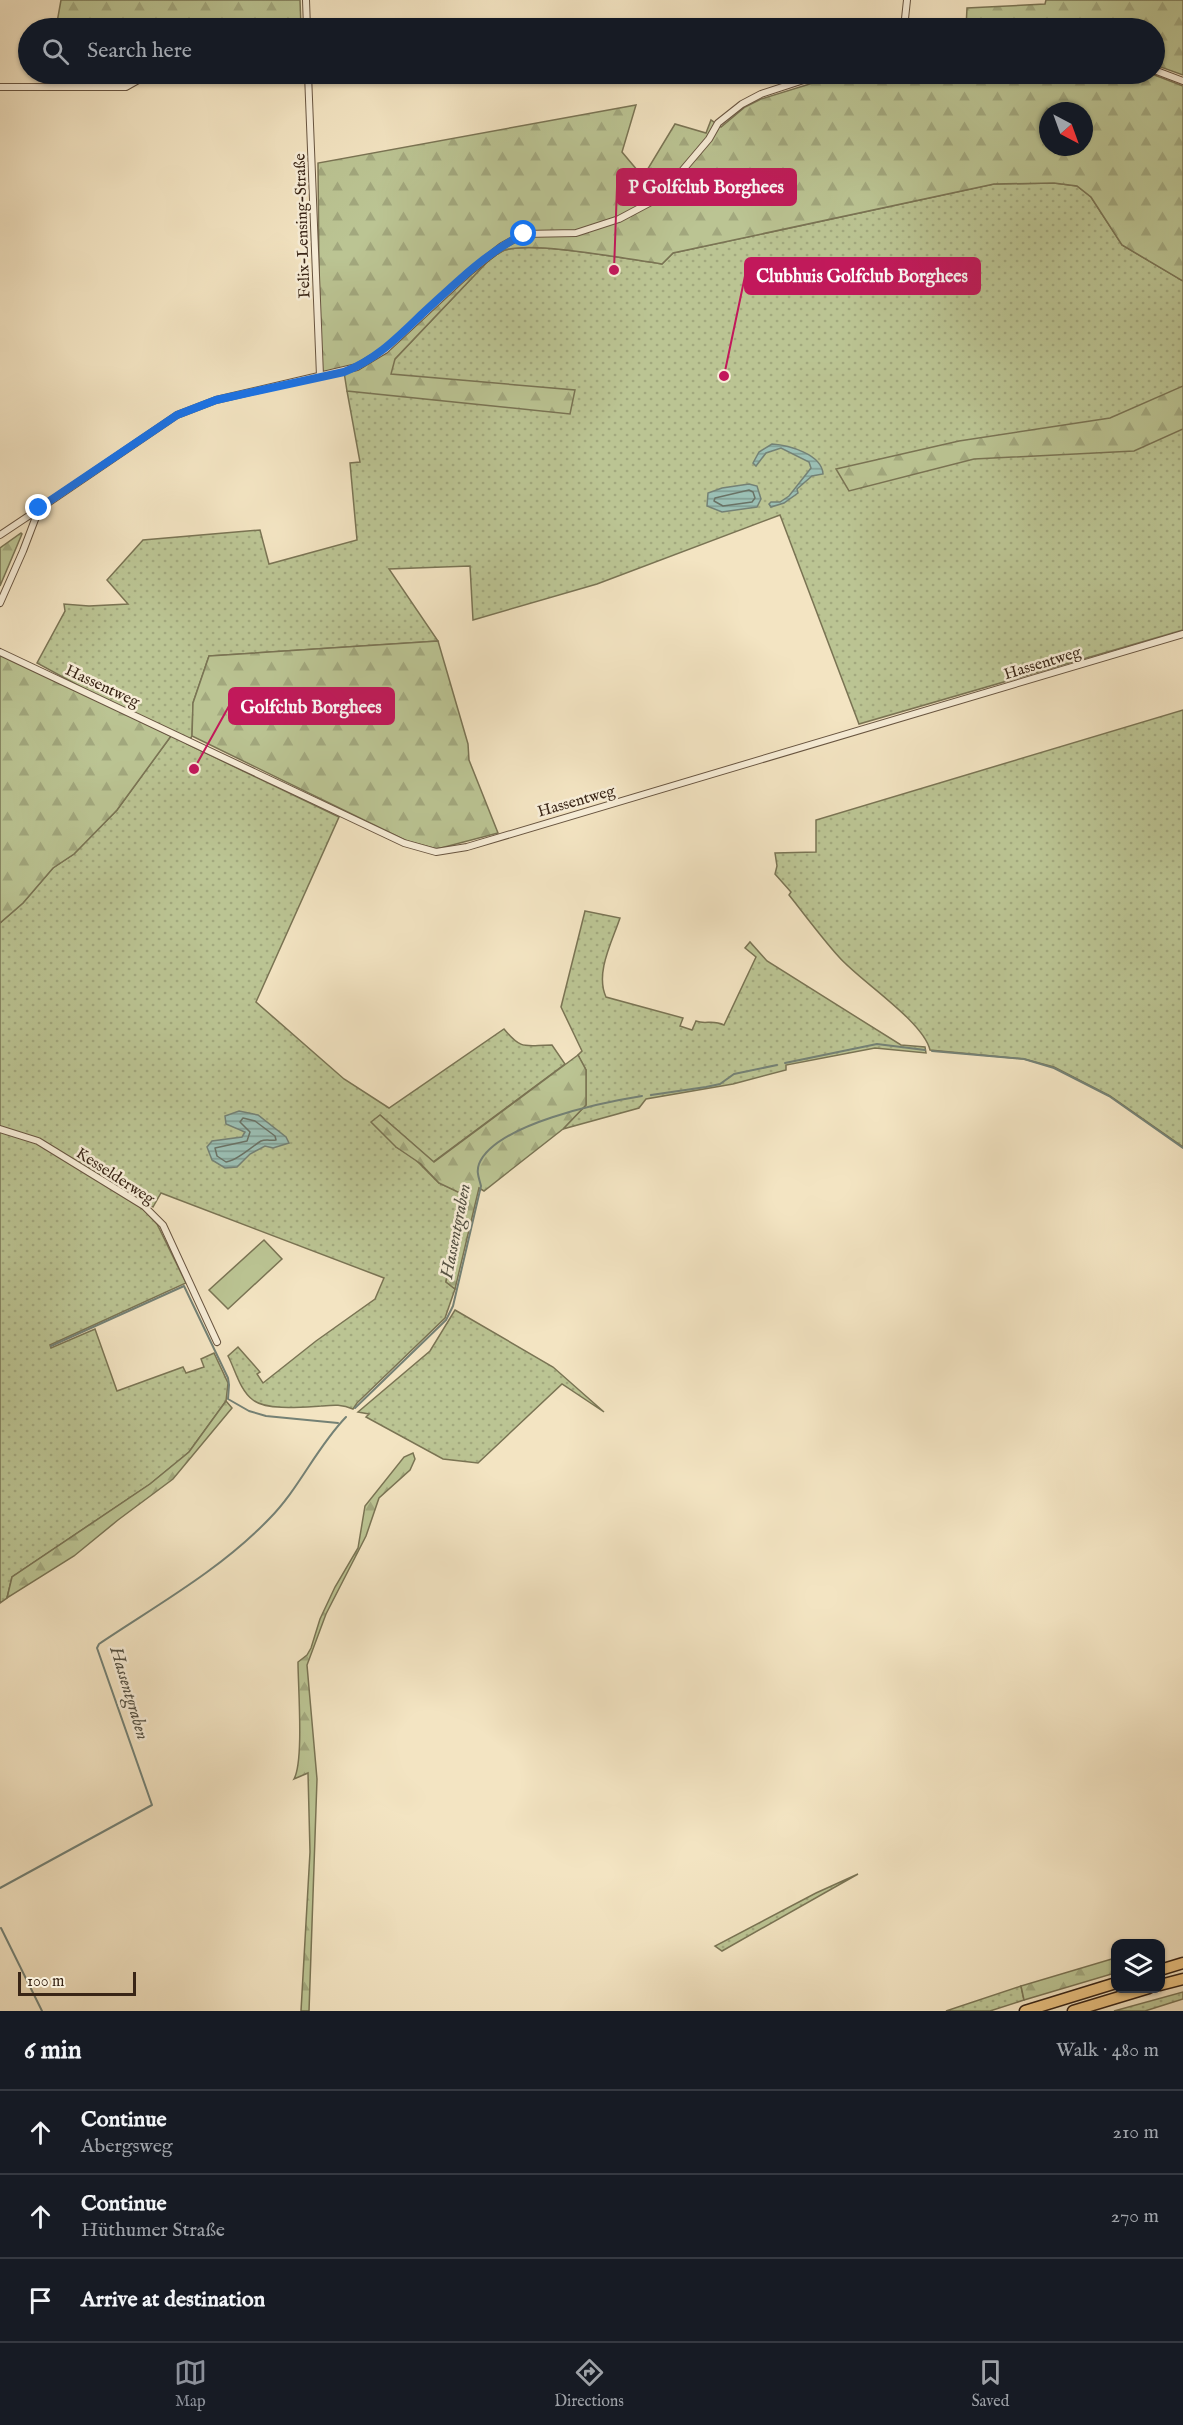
<!DOCTYPE html>
<meta charset="utf-8">
<style>
body{margin:0;font-family:"IM FELL English",serif;background:#242831;color:#f1f3f6}
.controls{position:absolute;right:18px;bottom:18px;display:grid;overflow:hidden;border-radius:12px;box-shadow:0 2px 4px #0004}
.controls button{width:54px;height:54px;display:grid;place-items:center;padding:0;border:0;border-bottom:2px solid #363941;background:#171b24;color:#f1f3f6;font:30px sans-serif}
.compass{position:absolute;left:1039px;top:102px;width:54px;height:54px;border-radius:50%;background:#171b24;box-shadow:0 2px 4px #0004;rotate:139deg}
.scale{position:absolute;left:18px;bottom:15px;width:118px;box-sizing:border-box;padding-left:6px;border:3px solid #392516;border-top:0;font-size:16px;line-height:21px;white-space:nowrap;color:#392516;-webkit-text-stroke:4px #f7edd7;paint-order:stroke}
.stop{position:absolute;width:18px;height:18px;margin:-14px;border:4px solid #1a73e8;border-radius:50%;background:#fff}
.stop.end{background:#1a73e8;border-color:#fff;box-shadow:0 2px 6px #0008}
.list{margin:0;padding:0;list-style:none}
h2{display:flex;justify-content:space-between;align-items:center;height:78px;margin:0;padding:0 24px;font-size:26px}
h2 small{font-size:20px;font-weight:400;color:#9ea1a6}
.list li{display:grid;grid-template-columns:39px 1fr auto;gap:18px;align-items:center;box-sizing:border-box;height:84px;padding:0 24px;border-top:2px solid #363941}
.list b{display:block;font-size:22px;white-space:nowrap}
.list p{margin:0;font-size:20px;white-space:nowrap;color:#9ea1a6}
.list em{font-size:20px;font-style:normal;color:#9ea1a6}
.icon{flex:none;width:33px;height:33px;fill:none;stroke:currentColor;stroke-width:2;stroke-linecap:round;stroke-linejoin:round}
.map{position:relative;flex:none;width:1183px;height:2011px;overflow:hidden}
.search{position:absolute;background:#171b24;box-shadow:0 2px 4px #0004;left:18px;right:18px;top:18px;height:66px;display:flex;align-items:center;gap:15px;box-sizing:border-box;padding:0 21px;border-radius:33px;color:#9ea1a6;font-size:22px}
.sheet{height:330px;background:#171b24}
nav{display:flex;justify-content:space-around;align-items:center;box-sizing:border-box;height:84px;border-top:2px solid #363941;background:#171b24;font-size:16px;color:#9ea1a6}
nav a{display:grid;justify-items:center;gap:3px}
nav .on{color:#8c9099}
.map>svg:first-child{display:block}
</style>
<div class="map">
<svg width="1183" height="2011" viewBox="0 0 1183 2011">
<defs>
<pattern id="grass-dots" width="8" height="8" patternUnits="userSpaceOnUse" patternTransform="scale(1.5)"><rect width="8" height="8" fill="#bbc493"/><path d="M2 2h.1M6 6h.1" fill="none" stroke="#a2a87e" stroke-width="1.8" stroke-linecap="round"/></pattern>
<pattern id="forest-firs" width="22" height="20" patternUnits="userSpaceOnUse" patternTransform="scale(1.5)"><rect width="22" height="20" fill="#bbc493"/><path d="M5 1l3.5 6h-7zM16 11l3.5 6h-7z" fill="#a2a87e"/></pattern>
<pattern id="water-rules" width="6" height="5" patternUnits="userSpaceOnUse" patternTransform="scale(1.5)"><rect width="6" height="5" fill="#9bbfb4"/><path d="M0 2.5h6" fill="none" stroke="#7f9b91"/></pattern>
</defs>
<rect width="100%" height="100%" fill="#f3e4c2"/>
<filter id="stains"><feTurbulence type="fractalNoise" baseFrequency=".00333" numOctaves="4"/><feColorMatrix values="0 0 0 0 .2 0 0 0 0 .09 0 0 0 0 .02 0 0 0 .5 -.17"/></filter>
<radialGradient id="worn" r=".72"><stop offset=".6" stop-color="#630" stop-opacity="0"/><stop offset="1" stop-color="#630" stop-opacity=".3"/></radialGradient>
<g fill="url(#grass-dots)" stroke="#7a7454" stroke-width="1.5">
<path d="M1054 183 1077 186 1091 197 1122 245 1183 281V630L859 724 780 515 597 584 473 620 470 566 389 569 438 641 209 656 193 703 192 736 187 744 339 817 256 1002 344 1079 389 1108 504 1029C522 1051 525 1045 552 1045L565 1064 433 1162 380 1115 396 1147 412 1156 439 1183 462 1193 446 1282 455 1289 445 1318 357 1403 353 1409C342 1404 333 1405 321 1406 304 1407 267 1411 253 1400 240 1391 235 1369 228 1356L238 1347 260 1372 257 1374 263 1383 316 1341 375 1299 384 1278 161 1193 153 1207 117 1183 112 1189 142 1208 157 1224 186 1283 50 1345 51 1348 95 1329 117 1391 183 1367 186 1373 204 1367 201 1359 214 1353 228 1383 226 1401 189 1452 150 1484 12 1577 7 1598 0 1603V923L23 903 53 868 74 854 117 810 171 736 37 663 65 611 64 604 89 606 128 604 107 580 143 540 260 530 269 564 357 540 350 463 360 462 347 391 395 359 489 260C494 257 499 252 505 250 536 241 626 259 662 264L673 253 994 184Z"/>
<path d="M1183 710V1147L1110 1096 1054 1067 1024 1059 930 1050C923 1021 860 981 839 957 821 937 805 915 789 895L791 892 775 874 777 866 775 853 816 852V820Z"/>
<path d="M585 911 620 918C612 942 595 973 606 997L683 1018 680 1026 692 1030 696 1021C706 1025 712 1019 724 1025L756 957 745 948 750 942 767 961 901 1045 925 1047 926 1053 875 1048 786 1065V1070L733 1084 646 1099 639 1108 563 1129 586 1105V1070L578 1055 582 1051 561 1007Z"/>
<polygon points="455,1310 553,1367 604,1412 562,1384 478,1463 443,1459 366,1417 369,1414 358,1412 430,1351"/>
<polygon points="858,1874 722,1951 715,1946 816,1893"/>
<polygon points="1021,1986 1024,2000 990,2011 946,2011"/>
<polygon points="1183,1992 1183,1999 1145,2011 1114,2011"/>
</g>
<g fill="url(#forest-firs)" stroke="#7a7454" stroke-width="1.5" fill-rule="evenodd">
<polygon points="61,0 300,0 301,28 56,28"/>
<polygon points="1046,0 1183,0 1183,75 1155,65 1154,28 966,28 967,8 1045,4"/>
<polygon points="49,74 127,74 126,87 47,86"/>
<path d="M842 74H1152L1183 86V281L1122 245 1091 197 1077 186 1054 183 994 184 673 253 662 264C626 259 536 241 505 250 499 252 494 257 489 260L395 359 391 374 575 390 570 414 347 391 344 372 320 376 318 163 636 105 622 152 643 177 675 124 706 133 711 120 721 127 745 107 761 99ZM1048 111H1084V147H1048Z"/>
<polygon points="1183,386 1183,429 1134,451 974,459 849,491 836,469 959,441 1110,418"/>
<polygon points="21,533 22,534 0,586 0,548"/>
<polygon points="438,641 468,744 469,760 498,833 437,849 407,841 192,736 193,703 209,656"/>
<polygon points="0,654 171,736 117,810 74,854 53,868 23,903 0,923"/>
<polygon points="578,1055 586,1070 586,1105 563,1129 484,1191 479,1188 455,1289 446,1282 462,1194 439,1183 421,1164 396,1147 371,1122 380,1115 434,1162"/>
<polygon points="226,1401 232,1408 173,1479 118,1520 74,1556 7,1598 12,1577 150,1484 189,1452"/>
<path d="M413 1453 415 1459 410 1470 379 1498 366 1536 326 1614 307 1665 317 1779 309 2011H301L310 1852 308 1773 294 1779C304 1761 298 1687 298 1662L307 1655 311 1648 320 1619 335 1587 358 1548 365 1506 404 1457Z"/>
<polygon points="1115,1958 1115,1973 1024,2000 1021,1986"/>
</g>
<polygon fill="#bbc493" stroke="#7a7454" stroke-width="1.5" points="264,1240 282,1259 228,1309 209,1290"/>
<g fill="url(#water-rules)" stroke="#748175" stroke-width="1.5">
<path d="M772 444C788 445 822 454 823 474L812 476 797 489 798 493 784 503 771 507 769 504 771 502H780L789 496 811 468 809 462 781 448 766 453 756 466 753 463 759 452Z"/>
<polygon points="749,484 757,486 761,499 757,507 722,512 707,506 708,493 722,488"/>
<polygon points="239,1111 258,1115 286,1137 289,1143 273,1148 265,1146 250,1154 237,1167 225,1168 212,1160 207,1147 212,1141 242,1137 245,1132 226,1124 225,1116"/>
</g>
<g fill="none" stroke-linecap="round" stroke-linejoin="round">
<g stroke="#6a7265" stroke-width="1.5">
<polygon points="749,490 753,492 755,498 752,502 723,506 714,501 715,498"/>
<path d="M243 1118 255 1121 275 1136 276 1140C271 1141 266 1139 261 1141 251 1147 237 1161 226 1162L217 1156 215 1148 247 1141 250 1132 240 1122Z"/>
</g>
<g stroke="#748175" stroke-width="2">
<polyline points="932,1051 1024,1059 1054,1068 1109,1096 1183,1148"/>
<polyline points="785,1063 877,1044 925,1050"/>
<polyline points="651,1095 706,1087 720,1084 734,1074 777,1065"/>
<polyline points="51,1346 184,1286 228,1378 229,1385 228,1399 249,1411 266,1416 338,1423"/>
<path d="M355 1408 446 1320 453 1306 481 1186C479 1178 476 1172 479 1164 495 1124 604 1102 642 1096"/>
<path d="M0 1888 152 1805 97 1648 99 1644C157 1605 220 1570 269 1519 299 1489 316 1448 346 1417"/>
<polyline points="1,1928 42,2011"/>
</g>
<g stroke="#685541" stroke-width="8">
<g id="minor">
<polyline points="306,0 307,28"/>
<polyline points="904,28 907,0"/>
<polyline points="1154,70 1183,81"/>
<polyline points="308,74 320,376"/>
<polyline points="0,87 126,87 149,74"/>
<polyline points="0,535 39,509"/>
<polyline points="0,603 23,551 39,509 177,415 216,400 357,367 385,350 468,273 502,246 524,234 576,233 619,219 651,202 670,185 709,139 718,123 742,104 761,94 822,74"/>
<polyline points="0,652 404,843 436,852 467,847 1183,634"/>
<polyline points="0,1129 38,1141 144,1206 163,1225 217,1342"/>
</g>
</g>
<g stroke="#392516" stroke-width="13">
<g id="motorway">
<polyline points="1160,1970 1183,1963"/>
<polyline points="1160,1985 1183,1979"/>
<polyline points="1025,2011 1116,1983"/>
<polyline points="1073,2011 1149,1988"/>
</g>
</g>
<use href="#minor" stroke="#f7edd7" stroke-width="6"/>
<use href="#motorway" stroke="#eac281" stroke-width="10"/>
</g>
<g fill="none" stroke-linecap="round" stroke-linejoin="round">
<path stroke="#1a73e8" stroke-width="8" d="M39 508 177 415 216 400 344 372C376 360 398 337 422 314 454 285 485 253 524 234"/>
</g>
<g text-anchor="middle" stroke-width="5" stroke-linejoin="round" paint-order="stroke">
<g font-size="16" fill="#392516" stroke="#f7edd7">
<text transform="translate(301 226) rotate(-92)" y="6">Felix-Lensing-Straße</text>
<text transform="translate(1042 662) rotate(-17)" y="6">Hassentweg</text>
<text transform="translate(103 685) rotate(25)" y="6">Hassentweg</text>
<text transform="translate(576 800) rotate(-16)" y="6">Hassentweg</text>
<text transform="translate(116 1175) rotate(33)" y="6">Kesselderweg</text>
</g>
<g font-size="18" font-style="italic" fill="#565345" stroke="#f7edd7">
<text transform="translate(455 1231) rotate(-79)" y="6">Hassentgraben</text>
<text transform="translate(130 1693) rotate(73)" y="6">Hassentgraben</text>
</g>
</g>
<path fill="none" stroke="#c2185b" stroke-width="2" d="M614 270L617 187M724 376L745 276M194 769L229 706"/>
<g fill="#c2185b" stroke="#f7edd7" stroke-width="2">
<circle cx="614" cy="270" r="6"/>
<circle cx="724" cy="376" r="6"/>
<circle cx="194" cy="769" r="6"/>
</g>
<g fill="#c2185b" stroke="#c2185b" stroke-width="2">
<rect x="617" y="169" width="179" height="36" rx="6"/>
<rect x="745" y="258" width="235" height="36" rx="6"/>
<rect x="229" y="688" width="165" height="36" rx="6"/>
</g>
<g font-size="18" text-anchor="middle" font-weight="bold" fill="#fff">
<text x="706" y="193">P Golfclub Borghees</text>
<text x="862" y="282">Clubhuis Golfclub Borghees</text>
<text x="311" y="713">Golfclub Borghees</text>
</g>
<rect width="100%" height="100%" filter="url(#stains)"/>
<rect width="100%" height="100%" fill="url(#worn)"/>
</svg>
<div class="controls">
<button><svg class="icon" aria-label="layers" viewBox="0 0 24 24"><path d="M12 4l9 5-9 5-9-5zM3 14l9 5 9-5"/></svg></button>
</div>
<svg class="compass" viewBox="-18 -18 36 36"><path d="M0-13l5 13h-10z" fill="#e53935"/><path d="M0 13l5-13h-10z" fill="#9ea1a6"/></svg>
<div class="scale">100 m</div>
<div class="stop" style="left:524px;top:234px"></div>
<div class="stop end" style="left:39px;top:508px"></div>
<div class="search"><svg class="icon" aria-label="search" viewBox="0 0 24 24"><circle cx="10" cy="10" r="6"/><path d="M15 15l6 6"/></svg>Search here</div>
</div>
<section class="sheet">
<h2>6 min<small>Walk · 480 m</small></h2>
<ul class="list">
<li><svg class="icon" aria-label="ahead" viewBox="0 0 24 24"><path d="M12 20V5M6 11l6-6 6 6"/></svg><div><b>Continue</b><p>Abergsweg</p></div><em>210 m</em></li>
<li><svg class="icon" aria-label="ahead" viewBox="0 0 24 24"><path d="M12 20V5M6 11l6-6 6 6"/></svg><div><b>Continue</b><p>Hüthumer Straße</p></div><em>270 m</em></li>
<li><svg class="icon" aria-label="arrive" viewBox="0 0 24 24"><path d="M6 21V4h12l-3 4 3 4H6"/></svg><div><b>Arrive at destination</b></div></li>
</ul>
</section>
<nav>
<a class="on"><svg class="icon" aria-label="map" viewBox="0 0 24 24"><path d="M3 6l6-2 6 2 6-2v14l-6 2-6-2-6 2zM9 4v14M15 6v14"/></svg>Map</a>
<a><svg class="icon" aria-label="directions" viewBox="0 0 24 24"><path d="M12 3l9 9-9 9-9-9zM9 14v-3h6M13 9l2 2-2 2"/></svg>Directions</a>
<a><svg class="icon" aria-label="saved" viewBox="0 0 24 24"><path d="M7 4h10v16l-5-4-5 4z"/></svg>Saved</a>
</nav>
